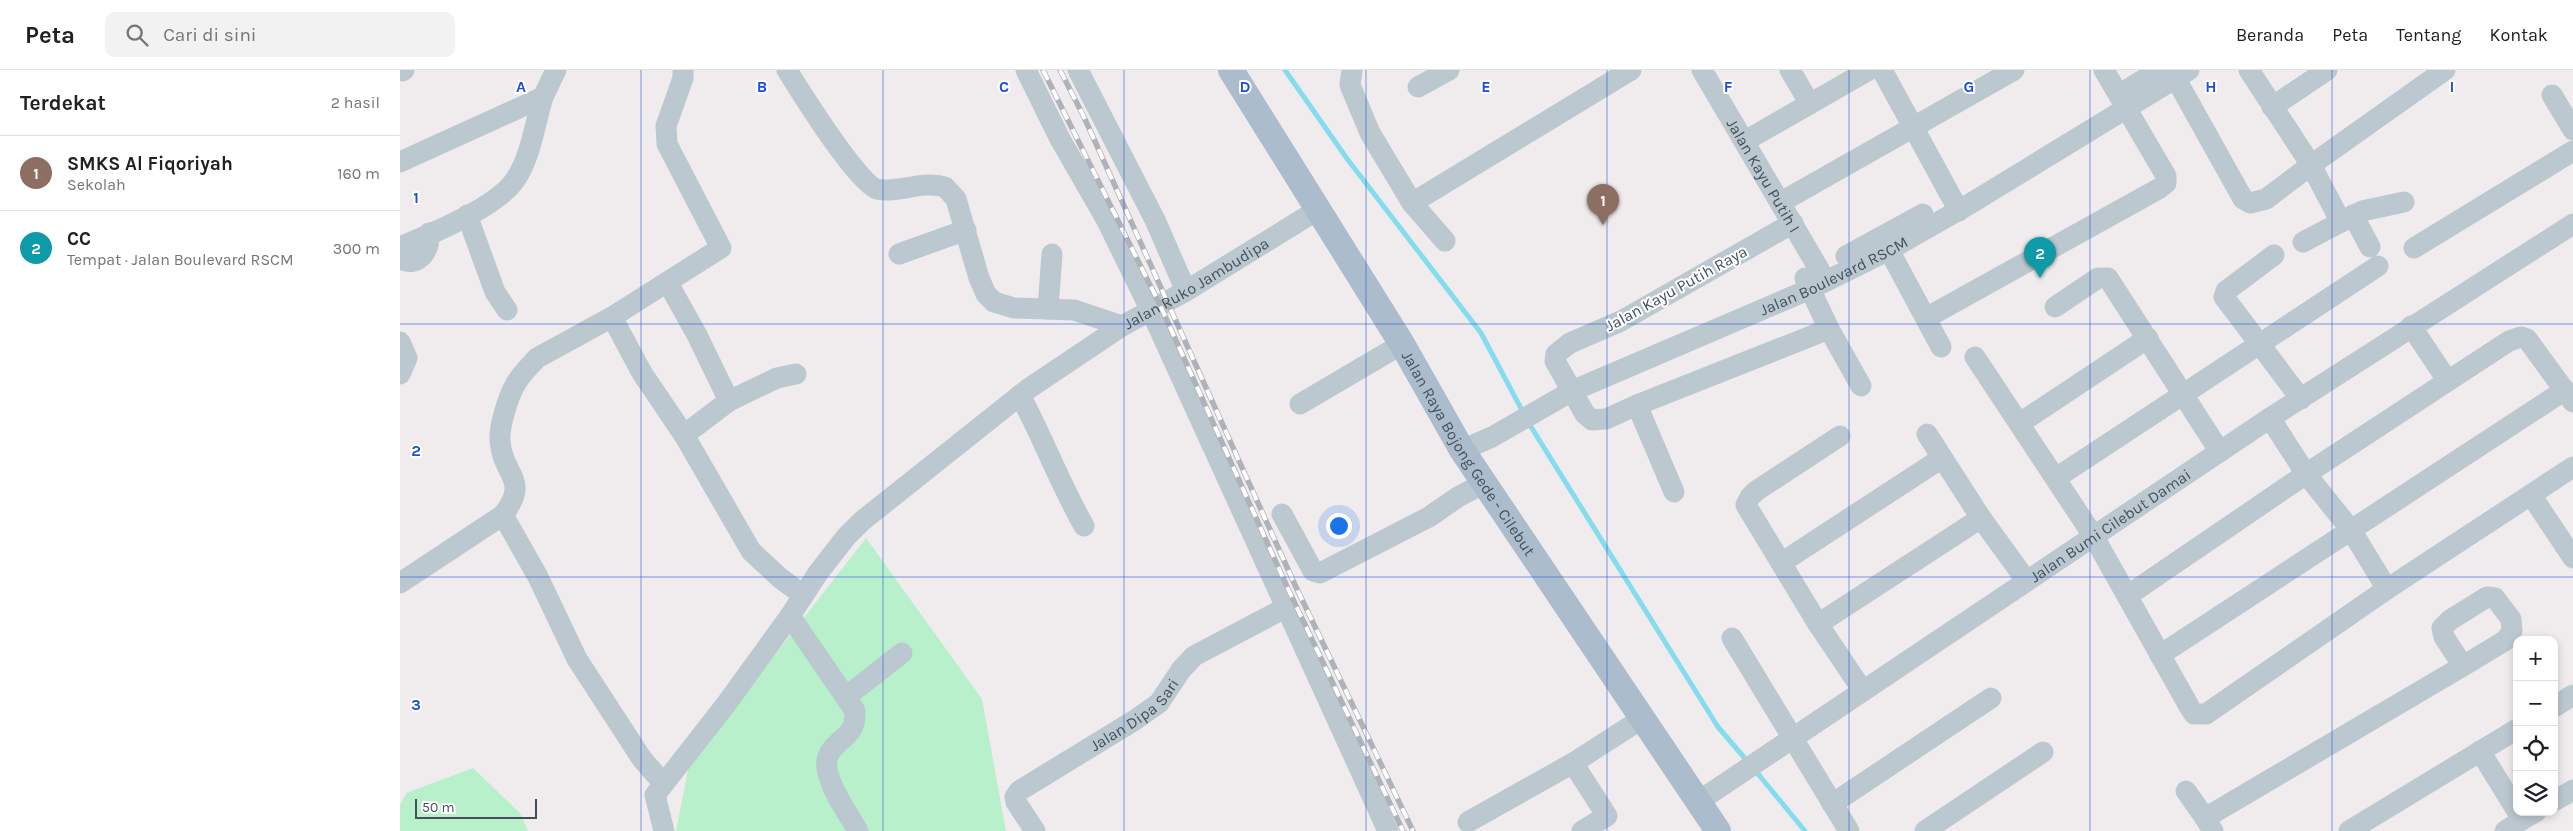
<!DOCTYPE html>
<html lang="id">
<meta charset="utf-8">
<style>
body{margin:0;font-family:Karla,sans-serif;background:#f2f2f2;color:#202124}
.controls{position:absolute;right:15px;bottom:15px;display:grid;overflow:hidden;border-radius:10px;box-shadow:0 2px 8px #0003}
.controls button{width:45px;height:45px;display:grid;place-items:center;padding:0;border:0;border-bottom:1px solid #e0e0e0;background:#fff;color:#202124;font:25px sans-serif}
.scale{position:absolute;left:15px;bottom:12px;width:122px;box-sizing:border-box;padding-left:5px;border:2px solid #44515b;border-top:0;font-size:14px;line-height:18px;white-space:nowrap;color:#44515b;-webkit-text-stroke:4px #fff;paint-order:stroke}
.you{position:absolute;left:938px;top:455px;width:18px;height:18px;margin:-12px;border:4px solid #fff;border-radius:50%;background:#1a73e8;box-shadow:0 0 0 8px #1a73e833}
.badge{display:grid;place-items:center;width:32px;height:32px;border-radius:50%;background:#1375e3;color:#fff;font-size:16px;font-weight:700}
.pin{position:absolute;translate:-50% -41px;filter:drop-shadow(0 1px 2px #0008)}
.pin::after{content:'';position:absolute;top:26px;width:18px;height:15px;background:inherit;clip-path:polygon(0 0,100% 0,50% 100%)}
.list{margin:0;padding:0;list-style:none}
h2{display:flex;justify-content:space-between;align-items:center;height:65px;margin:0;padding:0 20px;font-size:21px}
h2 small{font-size:16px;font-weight:400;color:#757577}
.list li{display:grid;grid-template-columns:32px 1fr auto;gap:15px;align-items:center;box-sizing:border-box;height:75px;padding:0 20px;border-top:1px solid #e0e0e0}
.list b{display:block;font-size:19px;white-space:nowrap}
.list p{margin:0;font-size:16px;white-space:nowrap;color:#757577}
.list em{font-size:16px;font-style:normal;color:#757577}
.icon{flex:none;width:28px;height:28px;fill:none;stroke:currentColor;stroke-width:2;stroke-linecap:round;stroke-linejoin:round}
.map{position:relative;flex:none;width:2173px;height:761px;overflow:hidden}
header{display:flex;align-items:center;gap:30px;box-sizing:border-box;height:70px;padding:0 25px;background:#fff;border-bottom:1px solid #e0e0e0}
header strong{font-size:24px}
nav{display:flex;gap:28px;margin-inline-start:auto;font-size:18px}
.search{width:350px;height:45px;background:#f2f2f2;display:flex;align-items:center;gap:12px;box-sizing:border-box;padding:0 18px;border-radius:10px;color:#757577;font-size:19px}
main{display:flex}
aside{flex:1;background:#fff}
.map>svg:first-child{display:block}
</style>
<header>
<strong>Peta</strong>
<div class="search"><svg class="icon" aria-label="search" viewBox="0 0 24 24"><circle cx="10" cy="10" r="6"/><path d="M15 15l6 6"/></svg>Cari di sini</div>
<nav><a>Beranda</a><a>Peta</a><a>Tentang</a><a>Kontak</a></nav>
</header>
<main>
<aside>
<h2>Terdekat<small>2 hasil</small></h2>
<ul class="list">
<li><span class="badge" style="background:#8d6e63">1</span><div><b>SMKS Al Fiqoriyah</b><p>Sekolah</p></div><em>160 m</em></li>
<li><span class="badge" style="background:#0f9aa8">2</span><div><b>CC</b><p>Tempat · Jalan Boulevard RSCM</p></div><em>300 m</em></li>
</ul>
</aside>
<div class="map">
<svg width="2173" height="761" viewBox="0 0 2173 761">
<rect width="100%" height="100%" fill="#f0eced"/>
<g fill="#b8f0cc">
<polygon points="466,468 582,629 606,761 276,761 289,695"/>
<polygon points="73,698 120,743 128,761 0,761 0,735 6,723"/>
</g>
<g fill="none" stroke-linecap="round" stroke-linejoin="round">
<g stroke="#84dcee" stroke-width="5">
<polyline points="885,0 948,90 1081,263 1124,344"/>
<polyline points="1128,352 1318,657 1348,692"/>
<polyline points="1354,699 1405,761"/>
</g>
<g stroke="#bcc8d0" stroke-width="21">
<path d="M387 0C400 21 458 114 477 119 498 124 520 110 545 117L556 129 579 208 586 224 594 232 614 238 674 240 722 256"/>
<polyline points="626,0 660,69 706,149 751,241 988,761"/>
<polyline points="678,0 755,150 786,221"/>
<polyline points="952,0 950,15 970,63 1012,133 1231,0"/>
<path id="s1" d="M1302 0 1426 211"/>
<polyline points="1390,0 1410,34"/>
<polyline points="1482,0 1559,141"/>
<polyline points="1849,0 1911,95 1941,152"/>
<polyline points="2,1 4,0"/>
<polyline points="1776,9 1843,129 1850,133 1866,129 1911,95 2045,0"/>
<polyline points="1018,17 1049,0"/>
<polyline points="1722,23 1759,0"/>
<polyline points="2152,25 2173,60"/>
<polyline points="1872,37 1927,0"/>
<polyline points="1345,71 1469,0"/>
<polyline points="0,92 143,27 156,0"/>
<polyline points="1381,132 1614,0"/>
<polyline points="1012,133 1045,171"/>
<polyline points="67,145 95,222 107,240"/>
<polyline points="1953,145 1970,177"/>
<polyline points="1393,153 1221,251 1170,273 1156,284 1155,291 1185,344 1192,350 1206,349 1237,335 1429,259"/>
<polyline points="1482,167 1541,277"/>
<polyline points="1903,172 1962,141 2004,132"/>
<path d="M0 177C31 164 97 137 115 110 131 87 135 53 143 27"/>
<polyline points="2014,178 2173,81"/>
<polyline points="499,184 566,160"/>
<polyline points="1874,185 1826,221 1824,227 1901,329"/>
<polyline points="1446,186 1523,144"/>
<path d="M0 189C19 198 30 181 29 163"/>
<polyline points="1405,208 1429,259 1461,316"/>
<polyline points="268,213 297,265 329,331"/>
<polyline points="1655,237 1698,208 1708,208 1820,382"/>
<polyline points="648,239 652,184"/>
<polyline points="212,247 242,303 284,365 351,481 380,508 403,525"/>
<polyline points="1526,248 1760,118 1766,113 1766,106 1704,0"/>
<polyline points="2011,256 2047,310"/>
<polyline points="0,272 7,288 0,304"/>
<polyline points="1575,287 1694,467 1790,638 1794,644 1806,644 1987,519 2173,397"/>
<path d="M620 325C643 368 660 414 684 456"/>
<polyline points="900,334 1002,274"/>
<polyline points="1237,335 1274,422"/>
<polyline points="1870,348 1906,404 1951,460 1987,519"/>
<polyline points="1620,353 1748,268"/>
<polyline points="1527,364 1581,448 1626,510"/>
<polyline points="284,365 329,331 377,308 396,304"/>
<polyline points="1440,366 1356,421 1350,427 1346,435 1418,554 1463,621"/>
<path id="s2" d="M1062 380 1092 367 1172 321 1410 219 1489 180 1568 135 1789 0"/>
<polyline points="1656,408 1978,196"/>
<polyline points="2131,425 2173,488"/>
<polyline points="882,444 913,501 920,503 1029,447 1058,427 1084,413"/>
<polyline points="103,445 138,507 177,589 242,689 263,713"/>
<polyline points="1381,493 1542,388"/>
<path d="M0 513 103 445C131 409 102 406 100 370 99 357 108 327 115 315 120 305 130 296 137 288L212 247 321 178 267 74 266 56 283 8V0"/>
<polyline points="1727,526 1906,404 2109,271 2121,267 2127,269 2173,332"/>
<path d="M390 546 455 641C457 670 432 668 427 690 423 709 449 745 458 761"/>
<polyline points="1418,554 1581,448"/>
<polyline points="1332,568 1449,761"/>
<polyline points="1760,585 2165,320"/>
<polyline points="447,626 502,583"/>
<polyline points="2154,637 2173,625"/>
<polyline points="2080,681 2117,741"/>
<polyline points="1173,693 1207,746 1182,761"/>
<polyline points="1786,721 1805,748"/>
<path id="s3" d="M1299 731 1870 348 2173 154"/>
<polyline points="2154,731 2173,720"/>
<polyline points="1432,734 1591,628"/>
<polyline points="2118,742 2122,750 2136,742"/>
<polyline points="1068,752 1173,693 1243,648"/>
<path id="s4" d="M264 761 255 725 327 633 390 546 418 503 446 467 462 451 628 319 722 256 786 221 919 139"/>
<path id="s5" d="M635 761 616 732 615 727 619 721 735 650 759 633 781 600 794 586 885 538"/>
<polyline points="1525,761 1643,682"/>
<polyline points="1813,761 1805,748 2063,596 2044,567 2042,558 2050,550 2087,527 2095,528 2111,549 2112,561 2106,570 2063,596"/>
<polyline points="1949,761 2117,659"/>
<polyline points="2105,761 2122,750"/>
</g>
<path stroke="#abbdcd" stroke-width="26" id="s6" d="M831 0 1002 274 1062 380 1318 761"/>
<g stroke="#afb2b8" stroke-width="5.5">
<g id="rail">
<polyline points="643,0 760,235 889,521 1003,761"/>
<polyline points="660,0 684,47 895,515 1013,761"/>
</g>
</g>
<use href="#rail" stroke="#fff" stroke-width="4" stroke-dasharray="11" stroke-linecap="butt"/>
</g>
<path fill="none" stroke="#1d4ed8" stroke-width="1" stroke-opacity="0.55" d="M241 0V761M483 0V761M724 0V761M966 0V761M1207 0V761M1449 0V761M1690 0V761M1932 0V761M0 254H2173M0 507H2173"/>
<g text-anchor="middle" stroke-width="4" stroke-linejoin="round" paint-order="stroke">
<g font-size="16" fill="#44515b" stroke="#fff">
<text dy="6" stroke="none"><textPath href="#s1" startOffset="122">Jalan Kayu Putih I</textPath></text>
<text dy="6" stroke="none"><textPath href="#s2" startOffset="411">Jalan Boulevard RSCM</textPath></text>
<text dy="6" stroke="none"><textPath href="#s4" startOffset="792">Jalan Ruko Jambudipa</textPath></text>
<text transform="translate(1276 218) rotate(-29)" y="6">Jalan Kayu Putih Raya</text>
<text dy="6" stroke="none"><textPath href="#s6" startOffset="451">Jalan Raya Bojong Gede - Cilebut</textPath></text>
<text dy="6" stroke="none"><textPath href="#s3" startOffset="495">Jalan Bumi Cilebut Damai</textPath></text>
<text dy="6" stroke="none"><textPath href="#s5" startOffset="186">Jalan Dipa Sari</textPath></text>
</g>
</g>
<g font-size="16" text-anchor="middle" font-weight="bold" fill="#1d4ed8" stroke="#fff" stroke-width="4" stroke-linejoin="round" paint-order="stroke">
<text x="121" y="22">A</text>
<text x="362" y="22">B</text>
<text x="604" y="22">C</text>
<text x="845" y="22">D</text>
<text x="1086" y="22">E</text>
<text x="1328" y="22">F</text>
<text x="1569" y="22">G</text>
<text x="1811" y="22">H</text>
<text x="2052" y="22">I</text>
<text x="16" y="133">1</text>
<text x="16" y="386">2</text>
<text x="16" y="640">3</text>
</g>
</svg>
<div class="controls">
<button>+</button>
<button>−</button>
<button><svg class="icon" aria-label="locate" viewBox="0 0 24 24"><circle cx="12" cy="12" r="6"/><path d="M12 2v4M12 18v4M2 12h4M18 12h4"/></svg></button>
<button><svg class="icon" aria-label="layers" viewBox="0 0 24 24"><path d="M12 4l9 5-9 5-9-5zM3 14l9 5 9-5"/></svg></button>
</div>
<div class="scale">50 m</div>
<div class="you"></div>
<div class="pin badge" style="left:1203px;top:155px;background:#8d6e63">1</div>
<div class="pin badge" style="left:1640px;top:208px;background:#0f9aa8">2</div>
</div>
</main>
